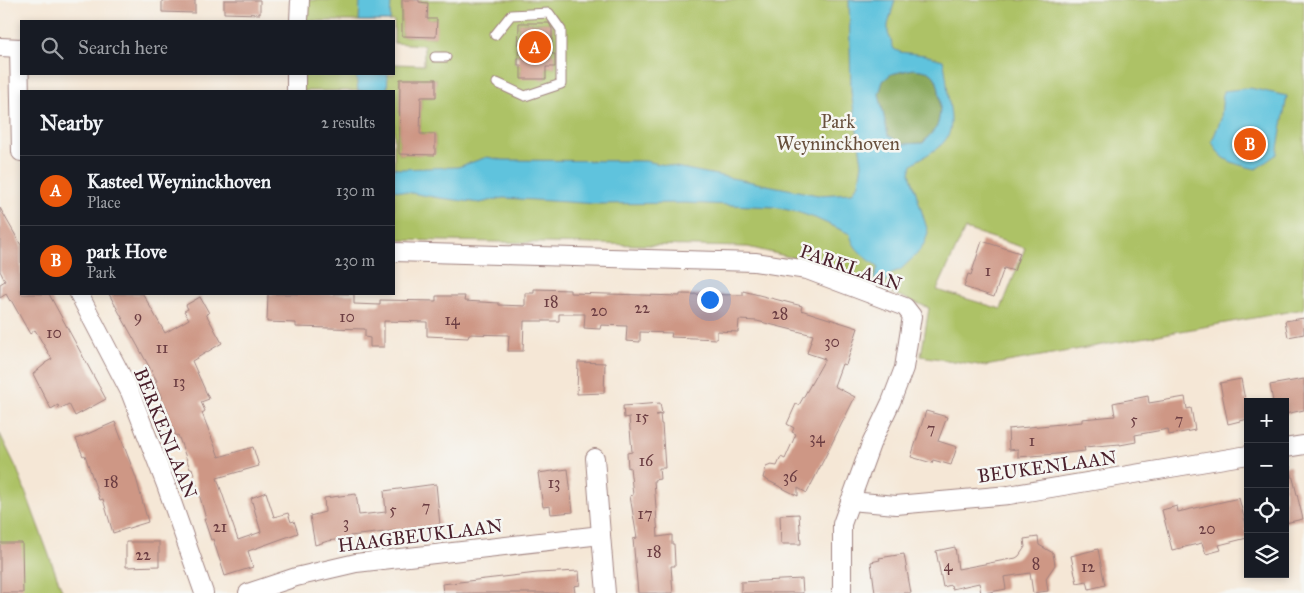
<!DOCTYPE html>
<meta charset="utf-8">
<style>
body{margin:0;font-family:"IM FELL Great Primer",serif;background:#242831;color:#f1f3f6}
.controls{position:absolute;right:15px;bottom:15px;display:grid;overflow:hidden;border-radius:0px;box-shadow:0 2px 8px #0003}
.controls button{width:45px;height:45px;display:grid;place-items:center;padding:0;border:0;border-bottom:1px solid #363941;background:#171b24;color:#f1f3f6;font:25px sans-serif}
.you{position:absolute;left:709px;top:299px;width:18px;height:18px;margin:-12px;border:4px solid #fff;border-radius:50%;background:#1a73e8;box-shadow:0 0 0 8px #1a73e833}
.badge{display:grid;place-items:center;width:32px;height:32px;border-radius:50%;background:#ea580c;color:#fff;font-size:16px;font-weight:700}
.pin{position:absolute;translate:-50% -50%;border:2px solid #fff;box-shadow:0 1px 5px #0006}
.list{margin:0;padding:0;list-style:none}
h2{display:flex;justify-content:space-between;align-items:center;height:65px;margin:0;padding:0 20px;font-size:21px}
h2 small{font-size:16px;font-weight:400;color:#9ea1a6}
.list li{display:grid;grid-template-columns:32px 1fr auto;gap:15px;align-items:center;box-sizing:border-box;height:70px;padding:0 20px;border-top:1px solid #363941}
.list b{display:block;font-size:19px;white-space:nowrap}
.list p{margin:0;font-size:16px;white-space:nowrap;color:#9ea1a6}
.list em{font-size:16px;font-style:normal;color:#9ea1a6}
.icon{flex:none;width:28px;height:28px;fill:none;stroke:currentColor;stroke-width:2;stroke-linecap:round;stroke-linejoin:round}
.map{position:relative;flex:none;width:1304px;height:593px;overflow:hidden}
.search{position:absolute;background:#171b24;box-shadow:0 2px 8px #0003;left:20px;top:20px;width:375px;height:55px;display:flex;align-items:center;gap:12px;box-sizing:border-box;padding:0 18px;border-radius:0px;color:#9ea1a6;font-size:19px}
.panel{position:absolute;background:#171b24;box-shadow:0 2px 8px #0003;left:20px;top:90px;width:375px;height:205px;border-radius:0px}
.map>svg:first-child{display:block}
</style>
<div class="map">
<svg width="1304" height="593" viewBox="0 0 1304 593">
<rect width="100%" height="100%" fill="#f6f6f2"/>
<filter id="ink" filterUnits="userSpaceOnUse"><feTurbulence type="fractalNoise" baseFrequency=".02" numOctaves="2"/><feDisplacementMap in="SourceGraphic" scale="10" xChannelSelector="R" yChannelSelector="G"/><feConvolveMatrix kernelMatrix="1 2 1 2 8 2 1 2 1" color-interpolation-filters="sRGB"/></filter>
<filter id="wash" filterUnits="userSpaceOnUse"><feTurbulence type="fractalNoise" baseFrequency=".0096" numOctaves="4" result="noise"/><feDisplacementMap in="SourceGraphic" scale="20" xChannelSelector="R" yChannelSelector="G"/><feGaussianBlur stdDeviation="1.12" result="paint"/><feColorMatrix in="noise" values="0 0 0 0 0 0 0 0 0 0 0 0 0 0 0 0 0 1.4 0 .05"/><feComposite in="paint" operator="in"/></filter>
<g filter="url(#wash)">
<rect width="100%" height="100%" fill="#f5e7d6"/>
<g fill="#adc266" stroke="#7c7048" fill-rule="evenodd">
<path d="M304 0H402V36L435 37 436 19H427V3L419 2V0H1304V309L985 366 921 356 929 308 823 265 748 247 394 240V91H300L301 74H394V64L424 65V45L394 43V21H303ZM519 23H552V40L547 54 555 55V67H546V79L521 78V65L515 64V55H522L519 39ZM400 79H436L435 97H421L420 134H435V154H399ZM965 229 1025 248 1001 309 937 290Z"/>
<polygon points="0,434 17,469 63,593 0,593"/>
</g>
<path fill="#8aa85b" stroke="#6a6443" d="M913 69C920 70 927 70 932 74 942 82 942 118 936 128 932 133 927 138 922 143L905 144 897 141 888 135 879 94 883 81 891 74Z"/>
<g fill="#5fc3dd" stroke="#547184" fill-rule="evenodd">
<polygon points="360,0 391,0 390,21 359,21"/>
<path d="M849 0H895L888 25V33L894 49 900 52 925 55 943 60C946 72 947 83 948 95 950 112 956 130 942 144 934 152 922 157 912 164L910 173 928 232 925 242 917 254 900 270 891 273 885 284 874 279 878 267C866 257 853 250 850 234L815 218 797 212 774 207 686 203 598 204 503 198 480 203 440 198 394 190V167L399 169 458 167 487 157 503 160 645 161 818 195 852 193 859 183 862 163 851 92ZM913 69C920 70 927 70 932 74 942 82 942 118 936 128 932 133 927 138 923 143L905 144 897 141 888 135 879 94 883 81 891 74Z"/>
<polygon points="356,74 388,74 387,91 358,91"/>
<path d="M1250 88 1287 96 1277 154 1256 169C1236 164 1220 162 1212 141L1221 119 1223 91Z"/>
</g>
<g id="blocks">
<g fill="#ce9785">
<polygon points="162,0 195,0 195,13 162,12"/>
<polygon points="224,0 260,0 260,14 224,13"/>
<polygon points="402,0 419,0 419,2 428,3 427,19 437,19 436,37 402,36"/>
<polygon points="519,23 549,23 552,29 552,54 555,54 555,67 546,67 546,79 521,79 521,65 518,65"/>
<polygon points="400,79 436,79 436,97 421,97 420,134 435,134 435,155 399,154"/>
<polygon points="0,208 21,245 21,294 49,294 106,399 75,416 69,404 59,409 58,405 51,409 33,374 45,364 45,363 52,359 35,330 30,334 11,300 10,301 6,294 0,298 0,284 5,281 0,271"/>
<polygon points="982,241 1020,253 1014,271 1004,268 994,297 964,287 968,274 971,275"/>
<polygon points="534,289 570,290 570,293 680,296 680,294 743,295 743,291 802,306 801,310 858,328 846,365 842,364 834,386 855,397 807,493 798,488 798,496 763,478 766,467 771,465 777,466 781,457 785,459 796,434 792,432 794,428 787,424 796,404 799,405 825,359 807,353 813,335 757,321 739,320 738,332 717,331 717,339 671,337 672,333 640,332 640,342 626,341 627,326 601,325 600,329 584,328 585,314 559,314 559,321 524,321 523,351 508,351 509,335 469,334 468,338 427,336 427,322 384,321 384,347 370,347 370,338 365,337 365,329 296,327 296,323 267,322 268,294 354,294 354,304 380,305 380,300 436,301 436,296 465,296 464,301 499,303 499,305 525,306 525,293 534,293"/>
<polygon points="109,294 143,294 165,333 189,319 184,311 188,309 186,305 200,297 209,313 206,314 222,343 192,361 209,399 201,402 205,411 202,413 219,457 253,447 259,466 217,478 238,540 261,532 251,498 266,492 274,517 288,513 291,522 294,521 298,533 248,551 253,567 225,576 213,539 211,540 204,519 206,519 192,468 190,469 178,435 176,436 168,415 169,415 155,382 157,381"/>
<polygon points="1304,318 1304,334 1288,337 1285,321"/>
<polygon points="578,362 605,363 604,393 577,394"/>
<polygon points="1241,379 1245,400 1248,399 1248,419 1228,424 1220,383"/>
<polygon points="1304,379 1304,410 1285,414 1285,402 1273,402 1270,385"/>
<polygon points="1148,396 1149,403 1185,397 1187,409 1191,408 1195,430 1169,435 1168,429 1135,435 1136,442 1120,445 1120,444 1084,447 1085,451 1057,454 1018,457 1018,449 1009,450 1008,429 1082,422 1082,419 1115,416 1113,403"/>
<polygon points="660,403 662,414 656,415 660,414 661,424 662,424 665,468 659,468 660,479 654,480 658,537 672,535 672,544 674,544 675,564 675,566 671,566 673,593 638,593 633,539 637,538 630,496 633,495 630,467 628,468 627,453 632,452 629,417 624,418 623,406"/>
<polygon points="926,411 947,417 938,441 957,447 951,465 933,460 932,463 911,457"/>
<polygon points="115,422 136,478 148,522 113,533 103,499 100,500 85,455 83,456 76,439"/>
<polygon points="1285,466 1290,466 1303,519 1285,523"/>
<polygon points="568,469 573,512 551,514 550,506 543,507 538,473"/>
<polygon points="436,484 440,525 429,526 429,527 350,536 350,538 328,541 315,545 310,516 325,512 324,498 356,494 359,515 386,512 384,491"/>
<polygon points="1239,498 1247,529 1245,529 1247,538 1219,545 1221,550 1206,554 1202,543 1172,550 1162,510 1177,506 1178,512"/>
<polygon points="799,514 801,544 781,544 780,515"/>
<polygon points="1038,537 1039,545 1053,553 1055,565 1046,578 1048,591 1033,593 1030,573 1004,577 1006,589 985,593 981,593 979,583 952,589 951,585 943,587 936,551 955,547 958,569 1016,558 1019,556 1025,547 1024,539"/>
<polygon points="126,542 159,542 159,566 126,567"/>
<polygon points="0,543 22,543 23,593 0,593"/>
<polygon points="1098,549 1105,585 1089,589 1087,581 1077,583 1071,556"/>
<polygon points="904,554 911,593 875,593 871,562 880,560 879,558"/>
<polygon points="579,571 580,585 574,586 575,593 443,593 442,584 537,573"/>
<polygon points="802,579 803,593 741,593 741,582"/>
</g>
</g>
</g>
<g filter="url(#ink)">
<use href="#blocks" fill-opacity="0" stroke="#a08380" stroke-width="1"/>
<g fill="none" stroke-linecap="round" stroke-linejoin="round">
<g stroke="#a08380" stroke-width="11">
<g id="lane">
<polyline points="495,35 511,15 549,13 561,30 561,84 525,96 497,83"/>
<polyline points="435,57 446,57"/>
</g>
</g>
<g stroke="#a08380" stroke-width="20">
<g id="street">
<polyline points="299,21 300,0"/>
<polyline points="0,47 21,48"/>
<polyline points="19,48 21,152"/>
<polyline points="296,91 296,74"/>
<polyline points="394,252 755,262 807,270 905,307 912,316 904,368 891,402 871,444 842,524 842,593"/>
<polyline points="79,294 130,392 166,485 204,593"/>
<polyline points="1285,448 1304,445"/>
<polyline points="850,501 896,505 1009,495 1248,455"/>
<polyline points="601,535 606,593"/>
<polyline points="248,593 296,577 356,563 601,535 595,458"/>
</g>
</g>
<use href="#lane" stroke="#fff" stroke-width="9"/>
<use href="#street" stroke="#fff" stroke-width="18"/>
</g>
</g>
<g text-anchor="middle" stroke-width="5" stroke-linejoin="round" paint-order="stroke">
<g font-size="16" fill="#6b3d42">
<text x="988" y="276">1</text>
<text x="551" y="307">18</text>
<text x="642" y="313">22</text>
<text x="599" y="316">20</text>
<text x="780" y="319">28</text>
<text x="138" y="322">9</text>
<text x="347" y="322">10</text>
<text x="452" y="325">14</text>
<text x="54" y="338">10</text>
<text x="832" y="347">30</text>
<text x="162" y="353">11</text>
<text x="179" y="387">13</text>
<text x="642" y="422">15</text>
<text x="1134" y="425">5</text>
<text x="1179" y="425">7</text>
<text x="931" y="434">7</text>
<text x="817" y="443">34</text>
<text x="1032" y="446">1</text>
<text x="646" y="466">16</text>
<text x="790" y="482">36</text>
<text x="111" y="487">18</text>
<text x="554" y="488">13</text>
<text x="426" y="512">7</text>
<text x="393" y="515">5</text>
<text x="645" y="519">17</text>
<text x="346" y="528">3</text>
<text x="220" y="532">21</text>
<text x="1207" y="534">20</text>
<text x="654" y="557">18</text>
<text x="143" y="560">22</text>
<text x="1036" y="569">8</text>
<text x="948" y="571">4</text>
<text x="1088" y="572">12</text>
</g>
<g font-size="19" fill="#68503d" stroke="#f6f6f2">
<text x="838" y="128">Park<tspan x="838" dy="22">Weyninckhoven</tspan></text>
</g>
<g font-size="19" fill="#4a1f2b" stroke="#f6f6f2">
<text transform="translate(851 267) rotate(19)" y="7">PARKLAAN</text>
<text transform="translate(166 433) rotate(68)" y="7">BERKENLAAN</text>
<text transform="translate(1047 466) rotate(-8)" y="7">BEUKENLAAN</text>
<text transform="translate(420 535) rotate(-7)" y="7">HAAGBEUKLAAN</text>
</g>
</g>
</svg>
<div class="controls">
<button>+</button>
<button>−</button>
<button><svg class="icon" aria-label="locate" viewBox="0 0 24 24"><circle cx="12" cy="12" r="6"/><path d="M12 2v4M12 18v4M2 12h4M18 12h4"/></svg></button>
<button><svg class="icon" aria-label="layers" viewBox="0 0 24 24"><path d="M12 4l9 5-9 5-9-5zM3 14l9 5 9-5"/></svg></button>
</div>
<div class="you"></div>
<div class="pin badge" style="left:535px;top:47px">A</div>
<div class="pin badge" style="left:1250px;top:144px">B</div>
<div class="search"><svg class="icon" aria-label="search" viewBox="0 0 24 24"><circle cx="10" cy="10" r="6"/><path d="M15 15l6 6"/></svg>Search here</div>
<section class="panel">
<h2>Nearby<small>2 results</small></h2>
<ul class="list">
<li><span class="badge">A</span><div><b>Kasteel Weyninckhoven</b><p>Place</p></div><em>130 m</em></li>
<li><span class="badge">B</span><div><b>park Hove</b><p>Park</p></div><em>230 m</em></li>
</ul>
</section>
</div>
